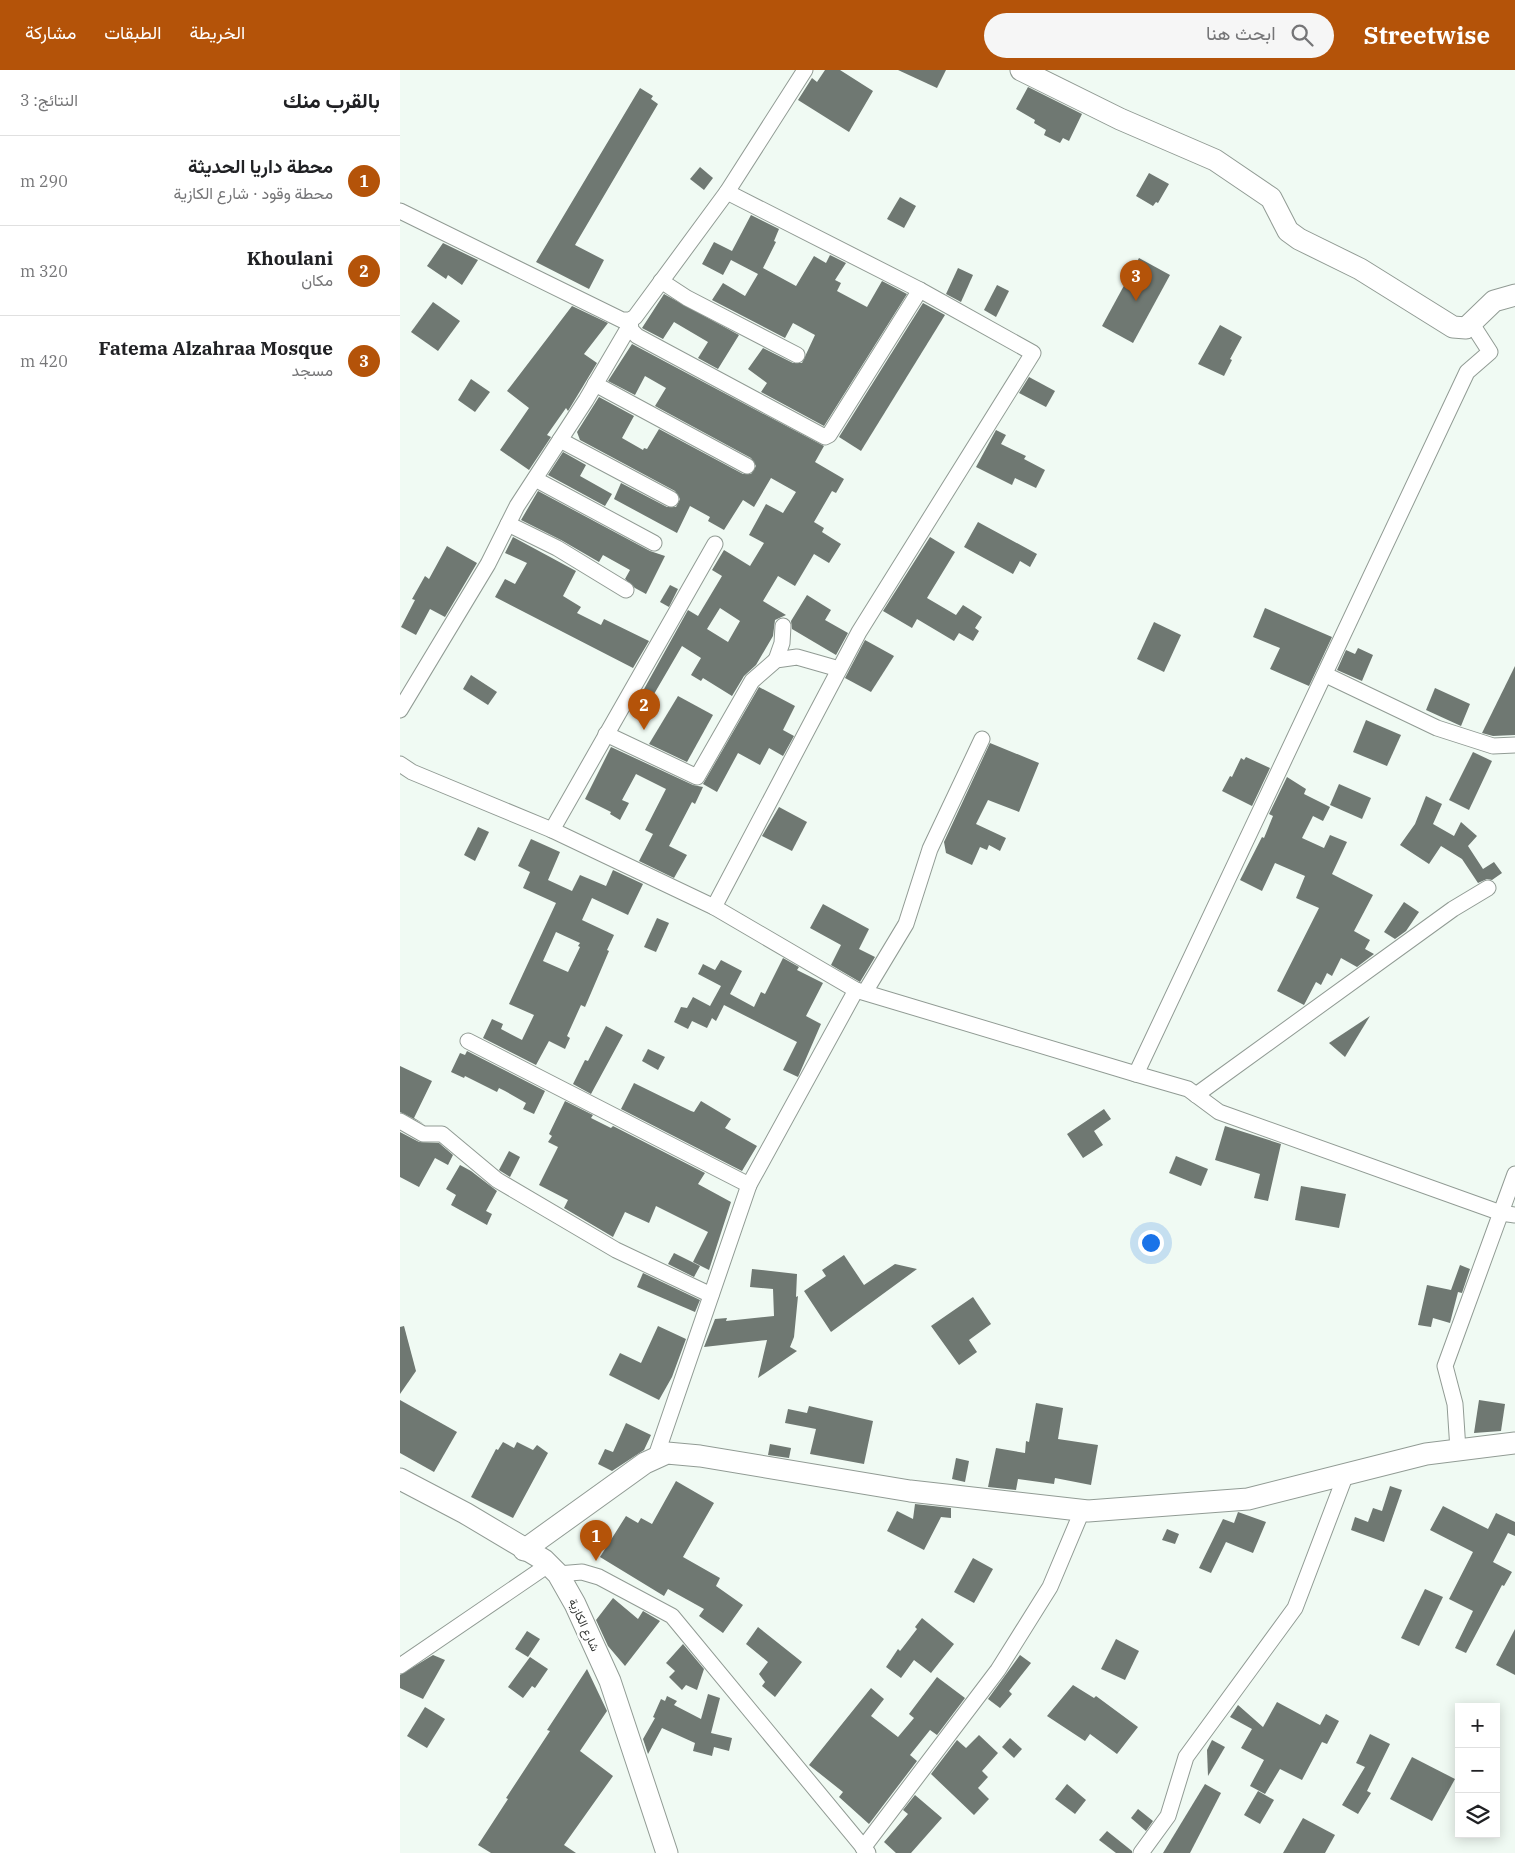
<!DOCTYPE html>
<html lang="ar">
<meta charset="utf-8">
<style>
body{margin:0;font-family:"IBM Plex Serif",Vazirmatn,serif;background:#f6f6f6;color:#202124;direction:rtl}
.controls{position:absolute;right:15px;bottom:15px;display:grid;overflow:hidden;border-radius:0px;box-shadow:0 2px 12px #0003}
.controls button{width:45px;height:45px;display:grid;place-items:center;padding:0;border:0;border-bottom:1px solid #e0e0e0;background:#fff;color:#202124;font:25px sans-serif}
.you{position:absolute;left:750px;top:1172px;width:18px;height:18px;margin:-12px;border:4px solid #fff;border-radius:50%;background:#1a73e8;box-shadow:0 0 0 8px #1a73e833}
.badge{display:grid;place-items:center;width:32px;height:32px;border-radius:50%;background:#b45309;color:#fff;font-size:16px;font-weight:700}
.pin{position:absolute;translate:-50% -41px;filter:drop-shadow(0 1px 2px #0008)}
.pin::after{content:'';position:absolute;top:26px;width:18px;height:15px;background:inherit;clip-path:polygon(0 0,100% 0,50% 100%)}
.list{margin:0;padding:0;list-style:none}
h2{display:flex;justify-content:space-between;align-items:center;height:65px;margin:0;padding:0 20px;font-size:21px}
h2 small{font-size:16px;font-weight:400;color:#757577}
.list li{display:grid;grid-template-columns:32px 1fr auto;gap:15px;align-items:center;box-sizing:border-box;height:90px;padding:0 20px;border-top:1px solid #e0e0e0}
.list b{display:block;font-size:19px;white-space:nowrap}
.list p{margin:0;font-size:16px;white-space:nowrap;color:#757577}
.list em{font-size:16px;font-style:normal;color:#757577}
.icon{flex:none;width:28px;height:28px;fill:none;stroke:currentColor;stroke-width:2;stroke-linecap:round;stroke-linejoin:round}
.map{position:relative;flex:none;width:1115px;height:1783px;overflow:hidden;direction:ltr}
header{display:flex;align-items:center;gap:30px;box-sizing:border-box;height:70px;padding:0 25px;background:#b45309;color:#fff}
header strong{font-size:24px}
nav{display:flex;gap:28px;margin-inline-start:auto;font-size:18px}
.search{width:350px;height:45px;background:#f6f6f6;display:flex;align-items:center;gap:12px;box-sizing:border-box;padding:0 18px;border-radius:28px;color:#757577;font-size:19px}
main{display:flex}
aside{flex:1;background:#fff}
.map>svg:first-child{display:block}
</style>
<header>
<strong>Streetwise</strong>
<div class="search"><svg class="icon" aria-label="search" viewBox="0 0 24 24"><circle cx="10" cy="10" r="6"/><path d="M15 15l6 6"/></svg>ابحث هنا</div>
<nav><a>الخريطة</a><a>الطبقات</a><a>مشاركة</a></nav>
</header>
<main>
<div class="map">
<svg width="1115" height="1783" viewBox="0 0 1115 1783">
<rect width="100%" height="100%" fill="#f0faf3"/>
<g fill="#6f7872" fill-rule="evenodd">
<polygon points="425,0 440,0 473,21 449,62 398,30 412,8 417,12"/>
<polygon points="498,0 546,0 537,18"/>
<polygon points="628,17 682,44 669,71 663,68 660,73 644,65 646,60 634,53 635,50 616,39"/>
<polygon points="240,18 253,26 251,29 258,34 175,175 204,190 189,219 136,192"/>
<polygon points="300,97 313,108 304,120 290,109"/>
<polygon points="749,103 769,114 758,133 756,132 753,136 736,126"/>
<polygon points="500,127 516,136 504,158 487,149"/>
<polygon points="351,145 379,159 374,171 376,172 363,198 396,216 414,186 426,193 430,185 446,193 435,210 441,213 437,221 467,237 482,211 507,224 424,356 361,322 367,313 348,299 363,278 393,293 402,293 415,265 393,253 385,268 312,230 323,213 345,226 358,204 331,190 323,205 302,194 314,172 332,181"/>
<polygon points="43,173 78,190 62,215 48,205 46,209 27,196"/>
<polygon points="739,188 770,205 733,273 702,256"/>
<polygon points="558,198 573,205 561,232 546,224"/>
<polygon points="597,215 609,221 596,247 584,240"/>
<polygon points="264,224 339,265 318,299 298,288 308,272 274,252 263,269 242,258"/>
<polygon points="33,232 60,251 38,281 11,262"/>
<polygon points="523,233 545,245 461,381 439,367"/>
<polygon points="172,236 208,253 184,284 197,293 168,341 166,338 147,365 151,367 129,400 100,380 129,338 107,321"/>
<polygon points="820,255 842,267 830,289 832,290 824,306 798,294"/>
<path d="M232 274 424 376 415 392 444 409 436 423 432 421 414 452 424 458 422 462 441 474 429 493 414 484 395 516 378 506 363 531 386 545 375 550 373 566 356 595 344 606 332 626 303 608 301 611 291 605 301 588 282 576 243 643 234 637 288 540 298 546 322 506 312 500 324 480 350 496 364 473 349 465 366 434 383 443 396 422 371 408 354 437 343 430 324 460 308 451 310 447 290 436 277 463 214 429 221 413 267 437H276L280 429 275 421 180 370 177 362 199 327 234 346 222 368 243 380 244 378 247 379 259 359 343 404H351L356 396 351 388 255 336 266 318 245 306 235 325 208 311ZM320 538 340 551 328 572 307 559Z"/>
<polygon points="629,307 655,321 646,337 619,323"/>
<polygon points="71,309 90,322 75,342 58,330"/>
<polygon points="596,360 606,365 601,374 626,386 624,389 645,400 636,418 615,408 612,415 576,397"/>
<polygon points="163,382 186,395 180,406 212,424 205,436 148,405"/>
<polygon points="138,421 250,481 265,486 246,524 235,518 225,509 230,500 203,485 199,492 161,470 121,450"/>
<polygon points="578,452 637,484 630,497 620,491 613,504 564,477"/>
<polygon points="113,467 176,501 163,526 181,537 177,543 201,555 204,549 249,571 233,598 95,527 105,509 115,514 127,493 105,483"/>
<polygon points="530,467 555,482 527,528 556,545 563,535 582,547 575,558 579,561 573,571 559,563 554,571 517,549 512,558 483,541"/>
<polygon points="47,476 77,493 45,547 30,539 16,565 1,557 15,530 12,529 25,506 29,509"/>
<polygon points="270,515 278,519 269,537 260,532"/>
<polygon points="407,525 431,540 425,550 448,563 436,585 392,559 391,551"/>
<polygon points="865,538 932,567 909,616 870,599 880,578 853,567"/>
<polygon points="754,552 781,565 764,602 737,589"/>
<polygon points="465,570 494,586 471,622 445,608"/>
<polygon points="958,578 973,585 962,611 937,600 946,580 955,584"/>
<polygon points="1115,596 1115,665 1093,666 1082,663"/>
<polygon points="71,605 97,622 88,635 63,619"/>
<polygon points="359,617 395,636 383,660 394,666 383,686 369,678 360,695 338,683 317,722 303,714"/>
<polygon points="1035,618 1070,634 1061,656 1026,640"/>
<polygon points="278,626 313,645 287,692 249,674"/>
<polygon points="966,650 1001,665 987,696 953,682"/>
<polygon points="590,673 639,693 619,742 588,730 576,754 606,768 600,781 589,775 587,780 580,777 572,795 546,783 544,772"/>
<polygon points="211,677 293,715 303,717 295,734 292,732 269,776 287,785 274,808 239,791 253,764 245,760 266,719 236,704 222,730 229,733 220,750 210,744 211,742 185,729"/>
<polygon points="1073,682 1092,691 1069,740 1049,730"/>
<polygon points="846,687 870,698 852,736 822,721 830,706 832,707 841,688 844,690"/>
<polygon points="887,707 906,719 904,724 930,737 923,751 913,746 902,768 924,778 930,765 947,772 932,804 973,825 954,861 970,870 965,879 974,884 957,897 941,888 932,906 927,903 921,915 916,912 904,935 877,921 919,838 896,828 905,806 875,793 862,821 840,810 862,767 864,768 873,746 869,744"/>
<polygon points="939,714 971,728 962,749 930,735"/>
<polygon points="1026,726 1042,734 1033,754 1054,766 1061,752 1077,766 1068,776 1083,799 1094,792 1102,803 1092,810 1087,809 1078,813 1062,789 1041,776 1029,794 1000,775 1015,754"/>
<polygon points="379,737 407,752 392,781 362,766"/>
<polygon points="78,757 89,762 75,791 64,785"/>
<path d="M131 769 160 782 148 810 172 821 180 805 206 816 213 800 243 814 228 845 192 828 182 850 214 865 207 880 209 881 185 937 181 935 167 966 170 968 165 979 149 971 136 995 83 968 92 949 103 954 101 959 122 970 134 945 109 934 156 833 123 818 130 802 118 796ZM156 862 180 873 178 876 180 877 168 902 143 891Z"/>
<polygon points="1004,832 1019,842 1006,861 995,869 984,862"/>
<polygon points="423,834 469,859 459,879 475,887 460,912 431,895 441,875 410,858"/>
<polygon points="257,848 269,853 256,882 244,877"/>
<polygon points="383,888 399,897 397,900 423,913 406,946 421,954 398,1007 383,1000 397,972 324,935 316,951 312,948 307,958 292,951 288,959 274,952 281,937 287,938 293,927 310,936 321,916 298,904 303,894 315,900 321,890 342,901 330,924 354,937 361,922 365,924"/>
<polygon points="970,946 945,987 929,973"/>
<polygon points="206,956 223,965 191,1024 173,1014 185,990 188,991"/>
<polygon points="248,979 265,987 258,1000 242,991"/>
<polygon points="67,981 145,1021 134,1044 123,1039 126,1033 105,1021 99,1018 97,1022 65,1006 64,1008 51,1002 60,983 65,985"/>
<polygon points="0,996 32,1011 14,1048 24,1054 0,1042"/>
<polygon points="234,1013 291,1041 294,1042 301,1031 331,1049 325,1058 357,1076 342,1101 221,1039"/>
<polygon points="165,1031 193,1045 191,1048 211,1058 213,1056 305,1103 298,1114 331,1132 309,1200 293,1192 308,1162 256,1136 249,1153 225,1142 213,1167 164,1138 168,1130 139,1115 158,1077 148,1072 152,1066 149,1064"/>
<polygon points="704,1039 711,1049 694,1061 703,1075 683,1088 667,1064"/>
<polygon points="825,1056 881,1074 868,1131 854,1128 860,1104 815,1090"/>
<polygon points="0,1062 19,1072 39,1073 53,1085 48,1095 35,1088 19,1117 0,1107"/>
<polygon points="109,1081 120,1087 110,1107 99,1100"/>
<polygon points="776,1086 808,1099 801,1116 769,1103"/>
<polygon points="60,1095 71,1101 97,1121 86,1141 92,1144 87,1155 51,1135 56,1125 46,1119"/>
<polygon points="901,1116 946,1124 939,1158 895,1150"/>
<polygon points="274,1183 300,1196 294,1207 268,1194"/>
<polygon points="444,1185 464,1215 495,1194 517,1199 431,1262 404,1221 426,1206 422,1200"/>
<polygon points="1060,1195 1070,1199 1062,1223 1058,1222 1050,1253 1033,1248 1031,1257 1018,1255 1027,1215 1051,1220"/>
<polygon points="352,1199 397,1204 396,1227 398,1226 394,1267 390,1277 397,1281 358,1308 367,1270 304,1277 315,1249 327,1248 326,1251 374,1246 373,1219 350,1217"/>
<polygon points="243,1203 300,1230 295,1242 237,1217"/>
<polygon points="573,1227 591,1254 569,1270 577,1282 559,1295 531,1256"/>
<polygon points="4,1256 16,1301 0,1324 0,1257"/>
<polygon points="258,1256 286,1269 272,1307 259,1330 209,1305 220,1283 241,1293"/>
<polygon points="0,1330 57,1362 34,1402 0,1383"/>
<polygon points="1079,1330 1105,1334 1101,1361 1074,1363"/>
<polygon points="636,1333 663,1338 658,1369 698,1375 691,1415 655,1408 654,1414 618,1409 616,1420 588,1417 596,1378 625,1383 626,1371 629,1372"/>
<polygon points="409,1336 473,1351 464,1394 410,1384 416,1359 385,1353 388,1339 407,1343"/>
<polygon points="226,1353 251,1365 244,1380 212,1401 198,1394 205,1379 213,1382"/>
<polygon points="103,1372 114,1378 117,1372 133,1380 137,1375 148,1383 113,1448 71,1427 96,1379 98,1380"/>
<polygon points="370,1374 391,1378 389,1388 368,1385"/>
<polygon points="556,1388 569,1391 565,1412 552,1409"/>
<polygon points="276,1411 314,1433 283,1487 320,1508 316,1516 343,1535 323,1563 299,1546 304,1539 268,1519 264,1526 200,1487 226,1446 238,1453 241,1448 252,1454"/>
<polygon points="990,1416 1002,1420 984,1472 951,1460 955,1447 968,1452 973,1438 982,1441"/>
<polygon points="515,1434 551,1438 551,1448 541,1447 524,1480 487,1461 497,1441 513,1449"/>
<polygon points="1043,1436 1088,1459 1096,1443 1115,1452 1115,1466 1108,1463 1093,1492 1112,1502 1104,1516 1102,1515 1066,1583 1055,1578 1073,1541 1049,1529 1073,1482 1030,1460"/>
<polygon points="838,1442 866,1452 853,1483 826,1472 811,1503 799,1498 823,1449 834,1453"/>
<polygon points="767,1459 779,1464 775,1474 762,1470"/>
<polygon points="573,1488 593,1499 574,1533 554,1522"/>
<polygon points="1025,1519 1043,1527 1019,1576 1001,1568"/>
<polygon points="213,1528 238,1549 243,1541 260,1551 225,1596 208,1576 196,1550"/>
<polygon points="522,1548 554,1574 531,1603 514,1590 501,1608 486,1597 498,1579 500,1581 517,1559 515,1557"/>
<polygon points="358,1557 402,1592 375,1627 362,1616 365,1612 359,1604 368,1592 346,1574"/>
<polygon points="1115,1559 1115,1605 1096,1595"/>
<polygon points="127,1561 140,1569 128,1587 115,1579"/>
<polygon points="716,1569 739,1581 725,1610 701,1599"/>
<polygon points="283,1574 304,1599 297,1620 286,1615 282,1620 269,1607 275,1601 266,1593"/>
<polygon points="33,1585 45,1590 23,1629 0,1618 0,1605"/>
<polygon points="620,1585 631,1593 609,1621 612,1624 600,1638 588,1629"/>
<polygon points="130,1587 148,1599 135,1618 132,1616 123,1628 108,1617"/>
<polygon points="187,1599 207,1641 180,1681 213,1706 164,1775 176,1783 91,1783 78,1775 108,1729 106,1728 150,1661 147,1660"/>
<polygon points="537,1607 565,1628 537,1665 530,1660 510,1685 517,1691 469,1754 439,1727 443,1722 409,1695 471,1618 484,1629 471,1646 498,1667 514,1648 509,1644"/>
<polygon points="673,1615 694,1628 696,1626 738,1657 717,1684 690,1664 685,1671 647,1646"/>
<polygon points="308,1624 320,1628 311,1663 332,1668 329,1681 314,1677 312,1686 293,1681 295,1673 262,1658 248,1684 243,1669 255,1648 253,1647 261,1629 265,1631 267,1626 277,1631 274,1635 301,1649"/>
<polygon points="877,1632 920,1655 926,1644 939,1651 927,1674 922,1672 902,1710 880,1699 865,1724 850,1716 864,1690 841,1678 852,1659 830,1647 838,1635 863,1657"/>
<polygon points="25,1637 45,1649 27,1678 7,1666"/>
<polygon points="970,1664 990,1674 967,1721 971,1723 958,1744 942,1735 965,1697 956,1693"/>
<polygon points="579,1665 598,1683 582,1701 588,1707 578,1718 589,1729 574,1745 531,1704 557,1670 566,1678"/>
<polygon points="610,1668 622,1679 614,1688 602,1677"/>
<polygon points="812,1670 825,1677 808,1706 807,1680"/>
<polygon points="1012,1687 1055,1709 1032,1751 990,1729"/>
<polygon points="667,1714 686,1730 675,1744 655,1729"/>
<polygon points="805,1714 821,1723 790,1783 763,1783"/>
<polygon points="858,1721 874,1730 860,1754 844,1745"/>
<polygon points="515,1725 542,1748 511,1783 496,1783 484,1772 508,1744 503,1740"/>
<polygon points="738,1739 753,1751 746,1761 731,1748"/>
<polygon points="903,1748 935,1765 925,1783 883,1783"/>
<polygon points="707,1761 732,1781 732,1783 716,1783 699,1770"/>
</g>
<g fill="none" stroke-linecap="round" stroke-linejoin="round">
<g stroke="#919b94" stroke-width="17">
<g id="street">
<polyline points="0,141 222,250 230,250 235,247 327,122 405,0"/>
<polyline points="261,211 287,228 397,285"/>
<polyline points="230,250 231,260 237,266 425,367 429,365 520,220"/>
<polyline points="195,314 347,396"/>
<polyline points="160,370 271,429"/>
<polyline points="135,409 254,473"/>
<polyline points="108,454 157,478 226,520"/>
<polyline points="376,590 382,573 383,556"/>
<polyline points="926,605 1037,658 1093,676 1115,675"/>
<polyline points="0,640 88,494 117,436 186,330 230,255"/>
<polyline points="206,664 297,707 352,611 376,590 397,587 439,599"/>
<polyline points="0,694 12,702 152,760 314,837 456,920 736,1004 1067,302 1090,282 1072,254"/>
<polyline points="152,760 315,474"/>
<polyline points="314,837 459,562 633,283 520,220 327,122"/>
<polyline points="465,922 506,854 530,779 582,669"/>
<polyline points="68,971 349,1115"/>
<polyline points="736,1004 788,1019 819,1042 1101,1143 1115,1145"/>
<polyline points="796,1025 1053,839 1088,818"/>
<polyline points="0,1051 23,1064 42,1064 97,1110 216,1180 311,1225"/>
<polyline points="1058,1380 1055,1334 1045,1296 1115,1104"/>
<polyline points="256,1386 349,1115 456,920"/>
<polyline points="158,1504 182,1502 199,1507 272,1546 468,1783"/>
<polyline points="0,1596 148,1495"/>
<polyline points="463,1778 598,1600 650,1517 682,1441"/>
<polyline points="741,1783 768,1746 786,1687 895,1538 946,1404"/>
</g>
</g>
<g stroke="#919b94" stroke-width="23">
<g id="secondary">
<polyline points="621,0 720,49 815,90 871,128 888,161 899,169 960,199 1053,257 1066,258 1094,231 1115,225"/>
<polyline points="0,1409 65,1443 144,1490 158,1504 175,1534 210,1611 267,1783"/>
<polyline points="124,1480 245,1393 267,1383 300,1386 510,1421 688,1441 848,1429 1026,1384 1115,1373"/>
</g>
</g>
<use href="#street" stroke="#fff" stroke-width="15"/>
<use href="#secondary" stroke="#fff" stroke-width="21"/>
</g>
<g text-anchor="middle" stroke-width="5" stroke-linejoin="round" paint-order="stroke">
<g font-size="12" fill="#343735" stroke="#fff">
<text transform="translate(184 1555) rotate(65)" y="4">شارع الكازية</text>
</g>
</g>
</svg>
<div class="controls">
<button>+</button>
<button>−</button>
<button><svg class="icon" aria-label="layers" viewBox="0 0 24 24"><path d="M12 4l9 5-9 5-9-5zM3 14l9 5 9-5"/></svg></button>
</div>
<div class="you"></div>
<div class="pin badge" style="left:196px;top:1491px">1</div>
<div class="pin badge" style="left:244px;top:660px">2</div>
<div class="pin badge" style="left:736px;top:231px">3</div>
</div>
<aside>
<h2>بالقرب منك<small>النتائج: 3</small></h2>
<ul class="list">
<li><span class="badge">1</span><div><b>محطة داريا الحديثة</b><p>محطة وقود · شارع الكازية</p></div><em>290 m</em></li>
<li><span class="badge">2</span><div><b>Khoulani</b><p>مكان</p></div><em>320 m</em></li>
<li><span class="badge">3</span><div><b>Fatema Alzahraa Mosque</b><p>مسجد</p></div><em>420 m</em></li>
</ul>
</aside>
</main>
